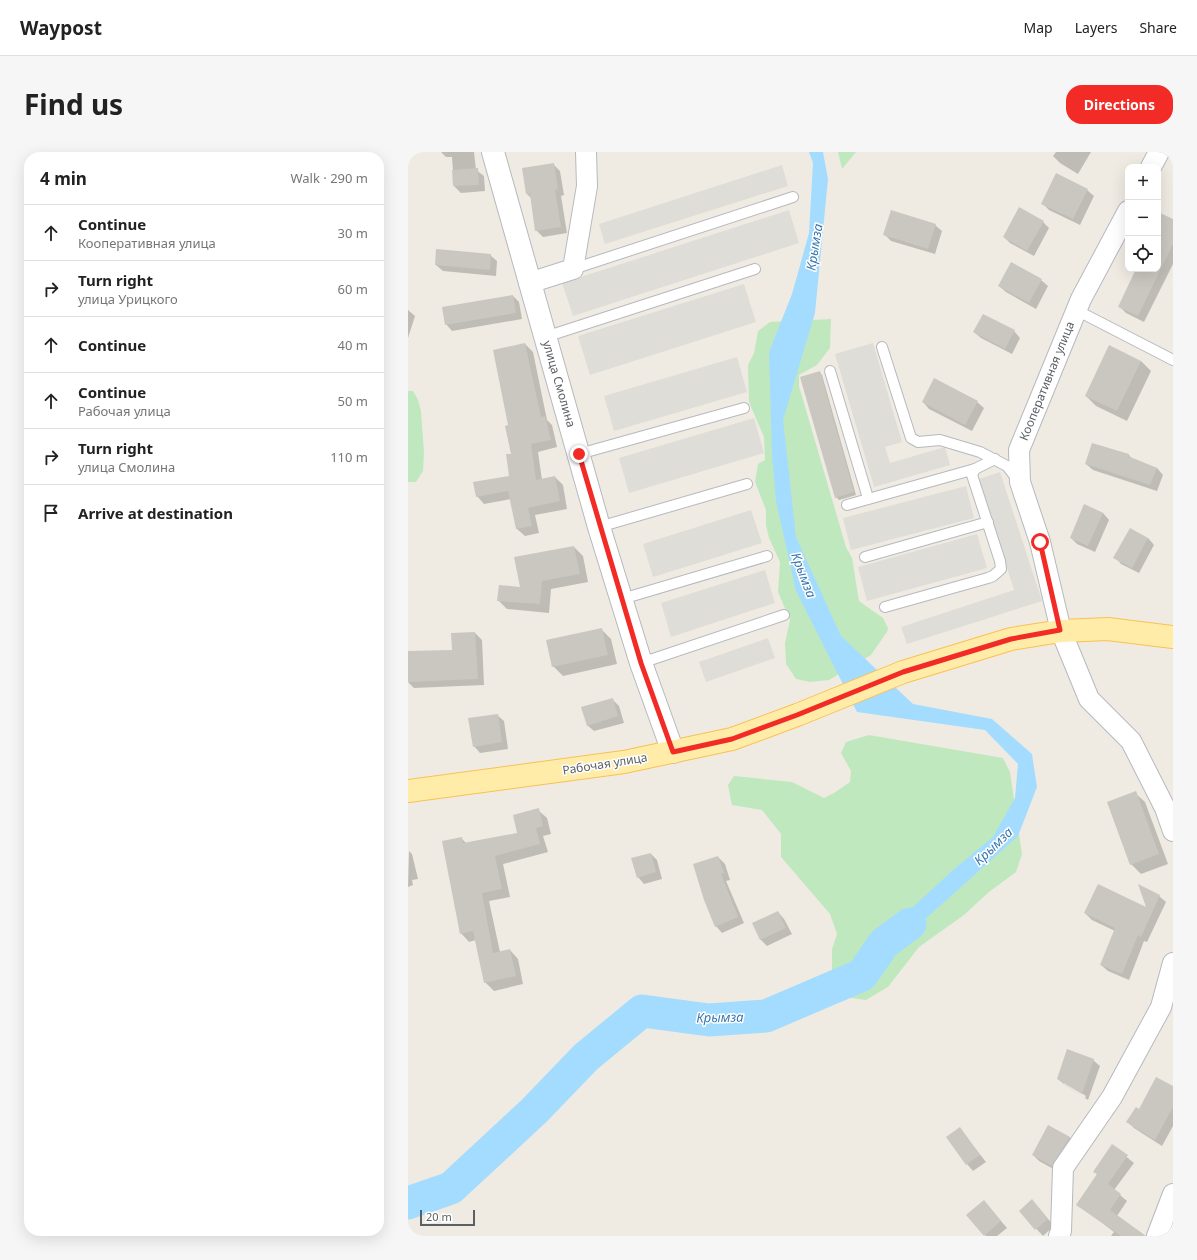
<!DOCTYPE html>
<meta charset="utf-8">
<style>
body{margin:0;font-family:"Noto Sans",sans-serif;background:#f6f6f6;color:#222}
.controls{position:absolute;right:12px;top:12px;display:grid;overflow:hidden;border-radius:8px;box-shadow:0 4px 16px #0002}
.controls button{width:36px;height:36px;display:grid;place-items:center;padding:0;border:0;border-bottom:1px solid #e0e0e0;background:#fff;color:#222;font:20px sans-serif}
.scale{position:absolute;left:12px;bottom:10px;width:55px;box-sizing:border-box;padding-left:4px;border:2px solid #5b6065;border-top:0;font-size:11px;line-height:14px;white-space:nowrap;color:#5b6065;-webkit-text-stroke:3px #fff;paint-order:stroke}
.stop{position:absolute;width:12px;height:12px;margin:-9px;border:3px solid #f22b26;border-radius:50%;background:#fff}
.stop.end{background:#f22b26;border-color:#fff;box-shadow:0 1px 4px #0008}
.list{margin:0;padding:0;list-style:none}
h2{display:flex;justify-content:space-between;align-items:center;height:52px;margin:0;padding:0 16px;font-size:17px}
h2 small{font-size:13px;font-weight:400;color:#767676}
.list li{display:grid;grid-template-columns:26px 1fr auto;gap:12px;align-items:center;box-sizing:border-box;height:56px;padding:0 16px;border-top:1px solid #e0e0e0}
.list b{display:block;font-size:15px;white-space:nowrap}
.list p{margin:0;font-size:13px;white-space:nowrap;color:#767676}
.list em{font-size:13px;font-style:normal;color:#767676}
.icon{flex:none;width:22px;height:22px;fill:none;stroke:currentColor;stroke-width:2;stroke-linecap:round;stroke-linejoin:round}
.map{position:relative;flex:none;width:765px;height:1084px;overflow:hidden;border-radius:16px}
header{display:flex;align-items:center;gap:24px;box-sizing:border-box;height:56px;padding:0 20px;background:#fff;border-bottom:1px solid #e0e0e0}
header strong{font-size:19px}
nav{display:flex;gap:22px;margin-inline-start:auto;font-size:14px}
.intro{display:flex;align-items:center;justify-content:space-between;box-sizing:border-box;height:96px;padding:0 24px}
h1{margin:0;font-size:28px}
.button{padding:10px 18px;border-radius:16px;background:#f22b26;color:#fff;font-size:14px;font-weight:700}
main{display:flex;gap:24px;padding:0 24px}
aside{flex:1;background:#fff;border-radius:16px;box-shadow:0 4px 16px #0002}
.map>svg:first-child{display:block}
</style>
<header>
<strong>Waypost</strong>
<nav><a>Map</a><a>Layers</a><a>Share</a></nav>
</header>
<div class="intro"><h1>Find us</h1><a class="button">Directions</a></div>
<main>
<aside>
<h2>4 min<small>Walk · 290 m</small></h2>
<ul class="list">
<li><svg class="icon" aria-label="ahead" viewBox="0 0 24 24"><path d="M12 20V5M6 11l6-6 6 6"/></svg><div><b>Continue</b><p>Кооперативная улица</p></div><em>30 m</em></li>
<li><svg class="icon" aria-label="right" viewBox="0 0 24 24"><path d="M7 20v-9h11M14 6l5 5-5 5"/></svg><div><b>Turn right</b><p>улица Урицкого</p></div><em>60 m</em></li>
<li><svg class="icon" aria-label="ahead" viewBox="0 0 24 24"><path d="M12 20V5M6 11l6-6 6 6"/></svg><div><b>Continue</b></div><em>40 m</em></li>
<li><svg class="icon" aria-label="ahead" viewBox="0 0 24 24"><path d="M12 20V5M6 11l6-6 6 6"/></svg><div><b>Continue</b><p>Рабочая улица</p></div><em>50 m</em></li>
<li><svg class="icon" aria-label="right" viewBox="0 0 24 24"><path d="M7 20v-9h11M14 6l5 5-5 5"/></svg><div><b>Turn right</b><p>улица Смолина</p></div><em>110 m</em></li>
<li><svg class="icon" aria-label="arrive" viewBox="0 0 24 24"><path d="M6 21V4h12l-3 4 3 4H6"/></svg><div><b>Arrive at destination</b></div></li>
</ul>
</aside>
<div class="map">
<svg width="765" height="1084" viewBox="0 0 765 1084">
<rect width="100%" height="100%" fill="#efebe3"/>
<g fill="#dfddd7">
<polygon points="374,13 380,34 197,92 191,72"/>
<polygon points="381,58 391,91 165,164 154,131"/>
<polygon points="336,132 348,170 182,223 170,184"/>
<polygon points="465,191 494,290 477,295 482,311 537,295 542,313 466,335 427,202"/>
<polygon points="329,205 339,240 206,279 196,244"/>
<polygon points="346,266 356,301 221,341 211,306"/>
<polygon points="592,320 634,449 499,492 493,475 606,438 571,327"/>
<polygon points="558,334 566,366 443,398 435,366"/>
<polygon points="343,358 354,391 245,425 235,392"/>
<polygon points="569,382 579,416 459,449 450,415"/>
<polygon points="357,418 367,451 263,485 253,451"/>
<polygon points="360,486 367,506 298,530 291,510"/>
</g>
<g fill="#c0e8be">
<polygon points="430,0 448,0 434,17"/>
<polygon points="423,167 422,196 409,213 391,223 391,234 438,395 444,406 451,449 475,466 480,476 479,480 463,503 421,528 402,530 388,527 378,512 377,491 382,468 370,440 372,410 361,386 358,373 358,358 347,330 350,312 357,308 356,285 341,250 340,213 346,201 350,179 362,170"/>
<polygon points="0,239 5,239 10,248 13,259 16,301 15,319 8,330 0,330"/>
<polygon points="461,583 595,606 602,620 614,702 608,720 581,740 556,763 511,795 480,835 458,848 437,845 424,819 424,797 429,782 422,762 373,705 373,682 354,658 324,653 320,633 326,624 384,630 416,646 426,641 442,630 443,619 433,601 438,590"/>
</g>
<polygon fill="#a3dcff" points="401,0 415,0 420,27 407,161 375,268 388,385 433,484 505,552 584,567 624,602 629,635 610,684 515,769 477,809 465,799 505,755 545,718 585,685 607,646 610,612 577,578 449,560 388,439 368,349 364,302 361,200 384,142 401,81 405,11"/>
<g fill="#0003" fill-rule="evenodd">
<polygon points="33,0 66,0 68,18 76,24 77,39 53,41 46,34 44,5 38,5"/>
<polygon points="648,0 683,0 670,22 652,11 645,4"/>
<polygon points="145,12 152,19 156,43 153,44 159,81 135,85 128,78 123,46 119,42"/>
<polygon points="679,38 686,44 672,73 641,58 634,51"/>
<polygon points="750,61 765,68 765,112 736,170 718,161 712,155 728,119 724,117 750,117"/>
<polygon points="635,70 641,76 626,104 602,91 596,85"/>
<polygon points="527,73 534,79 527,102 483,89 477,83"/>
<polygon points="82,103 89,109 88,124 35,119 28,113"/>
<polygon points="633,128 640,134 628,157 598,140 591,134"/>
<polygon points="105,144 111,150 114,167 44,179 38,172"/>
<polygon points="0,158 7,164 0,186"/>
<polygon points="606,179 612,186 604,202 573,186 566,180"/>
<polygon points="117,192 125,200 139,268 144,273 149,295 130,300 134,328 147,325 155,333 159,357 127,363 131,381 117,384 109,377 103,347 76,352 69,344 102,325 105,302 101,274"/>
<polygon points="733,209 743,219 719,269 688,254 678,244"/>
<polygon points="411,220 414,223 448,343 431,348 428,345"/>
<polygon points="515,250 569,250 576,256 564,279 521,257"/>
<polygon points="684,292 721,303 724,307 749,316 755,323 749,339 685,318 678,312"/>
<polygon points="677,353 695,361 701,368 687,400 669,392 663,386"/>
<polygon points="740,386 746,393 731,421 713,412 707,405"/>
<polygon points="166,395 175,404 180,430 143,437 141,461 99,457 90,448 113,436"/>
<polygon points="193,477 203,487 209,512 155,524 145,514"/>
<polygon points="67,481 74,488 76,533 6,536 0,530 0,500 45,499 44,482"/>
<polygon points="204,547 211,554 216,571 186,579 179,573"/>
<polygon points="89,563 96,569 100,597 72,601 66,594"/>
<polygon points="727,641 737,650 760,712 733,722 723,712"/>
<polygon points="130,658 139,666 143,682 135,684 140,700 95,712 102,745 81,749 92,800 102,798 110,807 115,832 86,839 77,830 68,788 61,790 53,781 53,686 59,692 110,682"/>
<polygon points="1,699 4,702 10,727 4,728 5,733 0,735"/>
<polygon points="243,702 249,708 254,727 236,732 230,725"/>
<polygon points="310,705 317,712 322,728 318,729 336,771 314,781 308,774"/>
<polygon points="751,744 758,750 739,790 736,789 721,828 700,819 693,813 707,779 684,768 677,761 740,757"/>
<polygon points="370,760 376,767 384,782 359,794 352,787"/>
<path d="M685 908 692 914 680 948 657 933 650 927ZM656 930 678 944 677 946 656 932Z"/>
<polygon points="765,935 765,974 754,994 726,976 720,970 732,958"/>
<polygon points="641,974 662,986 668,993 651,1020 631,1009 625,1003"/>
<polygon points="552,977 578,1010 565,1019 559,1012"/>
<polygon points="705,994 726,1011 706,1038 719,1049 709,1064 737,1084 703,1084 706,1080 669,1052 690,1023 686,1019"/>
<polygon points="630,1055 646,1074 635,1084 612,1059"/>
<polygon points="582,1056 599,1076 589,1084 578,1084 560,1063"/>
</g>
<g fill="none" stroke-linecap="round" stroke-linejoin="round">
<polyline stroke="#a3dcff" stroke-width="33" points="0,1051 43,1036 126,959 178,905 234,859 301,868 358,864 454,823 476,791 502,772"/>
</g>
<g fill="#cac6c0">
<polygon points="146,11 150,37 147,38 153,75 127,79 122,42 118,42 114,16"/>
<polygon points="70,16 71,33 45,34 44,18"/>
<polygon points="648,21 680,37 665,67 633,52"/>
<polygon points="611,55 636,69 619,99 595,85"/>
<polygon points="483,58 528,72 520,97 475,83"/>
<polygon points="750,60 765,67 765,92 730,164 710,155 728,117 750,117"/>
<polygon points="28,97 83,102 82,118 27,113"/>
<polygon points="603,110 634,127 621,151 590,134"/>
<polygon points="105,143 108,161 37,173 34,155"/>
<polygon points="575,162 607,178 597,197 565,180"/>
<polygon points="117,191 133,265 137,264 143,288 123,292 128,328 147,324 152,349 120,356 124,374 108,377 100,339 68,345 65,330 101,324 98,302 103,302 97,274 100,273 85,198"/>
<polygon points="701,193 733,209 709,259 677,244"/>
<polygon points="412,219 446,340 427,346 392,225"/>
<polygon points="526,226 570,249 557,273 514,250"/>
<polygon points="684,291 721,302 720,304 749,316 742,333 677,312"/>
<polygon points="676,352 695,361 680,394 662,386"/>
<polygon points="722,376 740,386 724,416 705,406"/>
<polygon points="166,394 172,422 134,429 132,452 89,449 91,433 112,435 106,405"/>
<polygon points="194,476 200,503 144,515 138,488"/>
<polygon points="67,480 70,527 0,530 0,499 44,498 43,481"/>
<polygon points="205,546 210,564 179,574 173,555"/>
<polygon points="90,562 94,590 65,595 60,566"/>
<polygon points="728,639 751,702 722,713 699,650"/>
<polygon points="131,656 135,674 128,676 132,692 87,704 94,737 74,741 85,801 102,797 108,824 76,831 65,779 52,782 34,689 54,685 55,691 109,681 105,663"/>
<polygon points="243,701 248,720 229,726 223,706"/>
<polygon points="310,704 316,721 313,722 330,765 307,775 296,748 285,712"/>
<polygon points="690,732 738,755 730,732 752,743 733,785 730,783 714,822 692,813 707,776 676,761"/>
<polygon points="370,759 378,776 352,788 344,771"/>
<polygon points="659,897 686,907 674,942 649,927"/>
<polygon points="748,925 765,934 765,955 747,988 718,970 728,955 731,957"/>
<polygon points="640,973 662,985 644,1014 624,1003"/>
<polygon points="552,975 572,1003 558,1013 538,985"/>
<polygon points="704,992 720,1003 700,1032 713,1042 702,1058 738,1084 713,1084 668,1053 689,1022 685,1020"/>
<polygon points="624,1047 640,1067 627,1078 611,1059"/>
<polygon points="576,1048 593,1069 576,1084 558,1063"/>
</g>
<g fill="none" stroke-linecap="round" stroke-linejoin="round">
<g stroke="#b6b9be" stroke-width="12">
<g id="service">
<polyline points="165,117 385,45"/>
<polyline points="668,158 765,208"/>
<polyline points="137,185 347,117"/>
<polyline points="474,195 503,286 510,290 532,288 572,300 599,314 609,327"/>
<polyline points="422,219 460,346"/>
<polyline points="171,302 336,256"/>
<polyline points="439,353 567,317"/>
<polyline points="191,375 339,332"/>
<polyline points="457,405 580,370"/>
<polyline points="214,447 359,404"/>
<polyline points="477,455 580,426 585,424 593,417 592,409 564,323 567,317 587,307"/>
<polyline points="233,511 376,463"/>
</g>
</g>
<g stroke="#b6b9be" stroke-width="22">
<g id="minor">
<polyline points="743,15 751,0"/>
<polyline points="720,59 673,147 611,298 612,330 632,390 653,479 681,547 723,589 757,656 765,679"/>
<polyline points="121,131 165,117 179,34 178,0"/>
<polyline points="651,1084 653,1079 655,1016 704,945 753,855 765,811"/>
<polyline points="749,1084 765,1042"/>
</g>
</g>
<g stroke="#b6b9be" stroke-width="24">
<polyline id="tertiary" points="85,0 191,375 233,511 265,600"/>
</g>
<g stroke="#f9c152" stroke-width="24">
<polyline id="primary" points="0,639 216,610 324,587 389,563 495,520 603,487 653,479 700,477 765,485"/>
</g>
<use href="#service" stroke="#fff" stroke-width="10"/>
<use href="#minor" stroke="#fff" stroke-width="20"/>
<use href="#tertiary" stroke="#fff" stroke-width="22"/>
<use href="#primary" stroke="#ffeca8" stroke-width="22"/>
</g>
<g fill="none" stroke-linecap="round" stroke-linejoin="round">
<polyline stroke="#f22b26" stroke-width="5" points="171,302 233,511 265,600 324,587 389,563 495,520 603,487 652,478 632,390"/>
</g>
<g text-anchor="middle" stroke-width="3" stroke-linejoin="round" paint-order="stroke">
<g font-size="12" fill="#5b6065" stroke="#fff">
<text transform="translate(639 229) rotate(-68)" y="4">Кооперативная улица</text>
<text transform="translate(151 232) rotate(74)" y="4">улица Смолина</text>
<text transform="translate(197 612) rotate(-9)" y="4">Рабочая улица</text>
</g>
<g font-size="13" font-style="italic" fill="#3877ad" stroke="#fff">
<text transform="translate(406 95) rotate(-81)" y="5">Крымза</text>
<text transform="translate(396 423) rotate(69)" y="5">Крымза</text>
<text transform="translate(585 694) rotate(-44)" y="5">Крымза</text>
<text transform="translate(312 865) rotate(-1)" y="5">Крымза</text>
</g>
</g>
</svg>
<div class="controls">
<button>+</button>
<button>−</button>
<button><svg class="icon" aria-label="locate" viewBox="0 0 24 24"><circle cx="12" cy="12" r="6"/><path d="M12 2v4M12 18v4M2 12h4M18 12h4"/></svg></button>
</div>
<div class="scale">20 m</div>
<div class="stop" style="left:632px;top:390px"></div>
<div class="stop end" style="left:171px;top:302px"></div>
</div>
</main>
